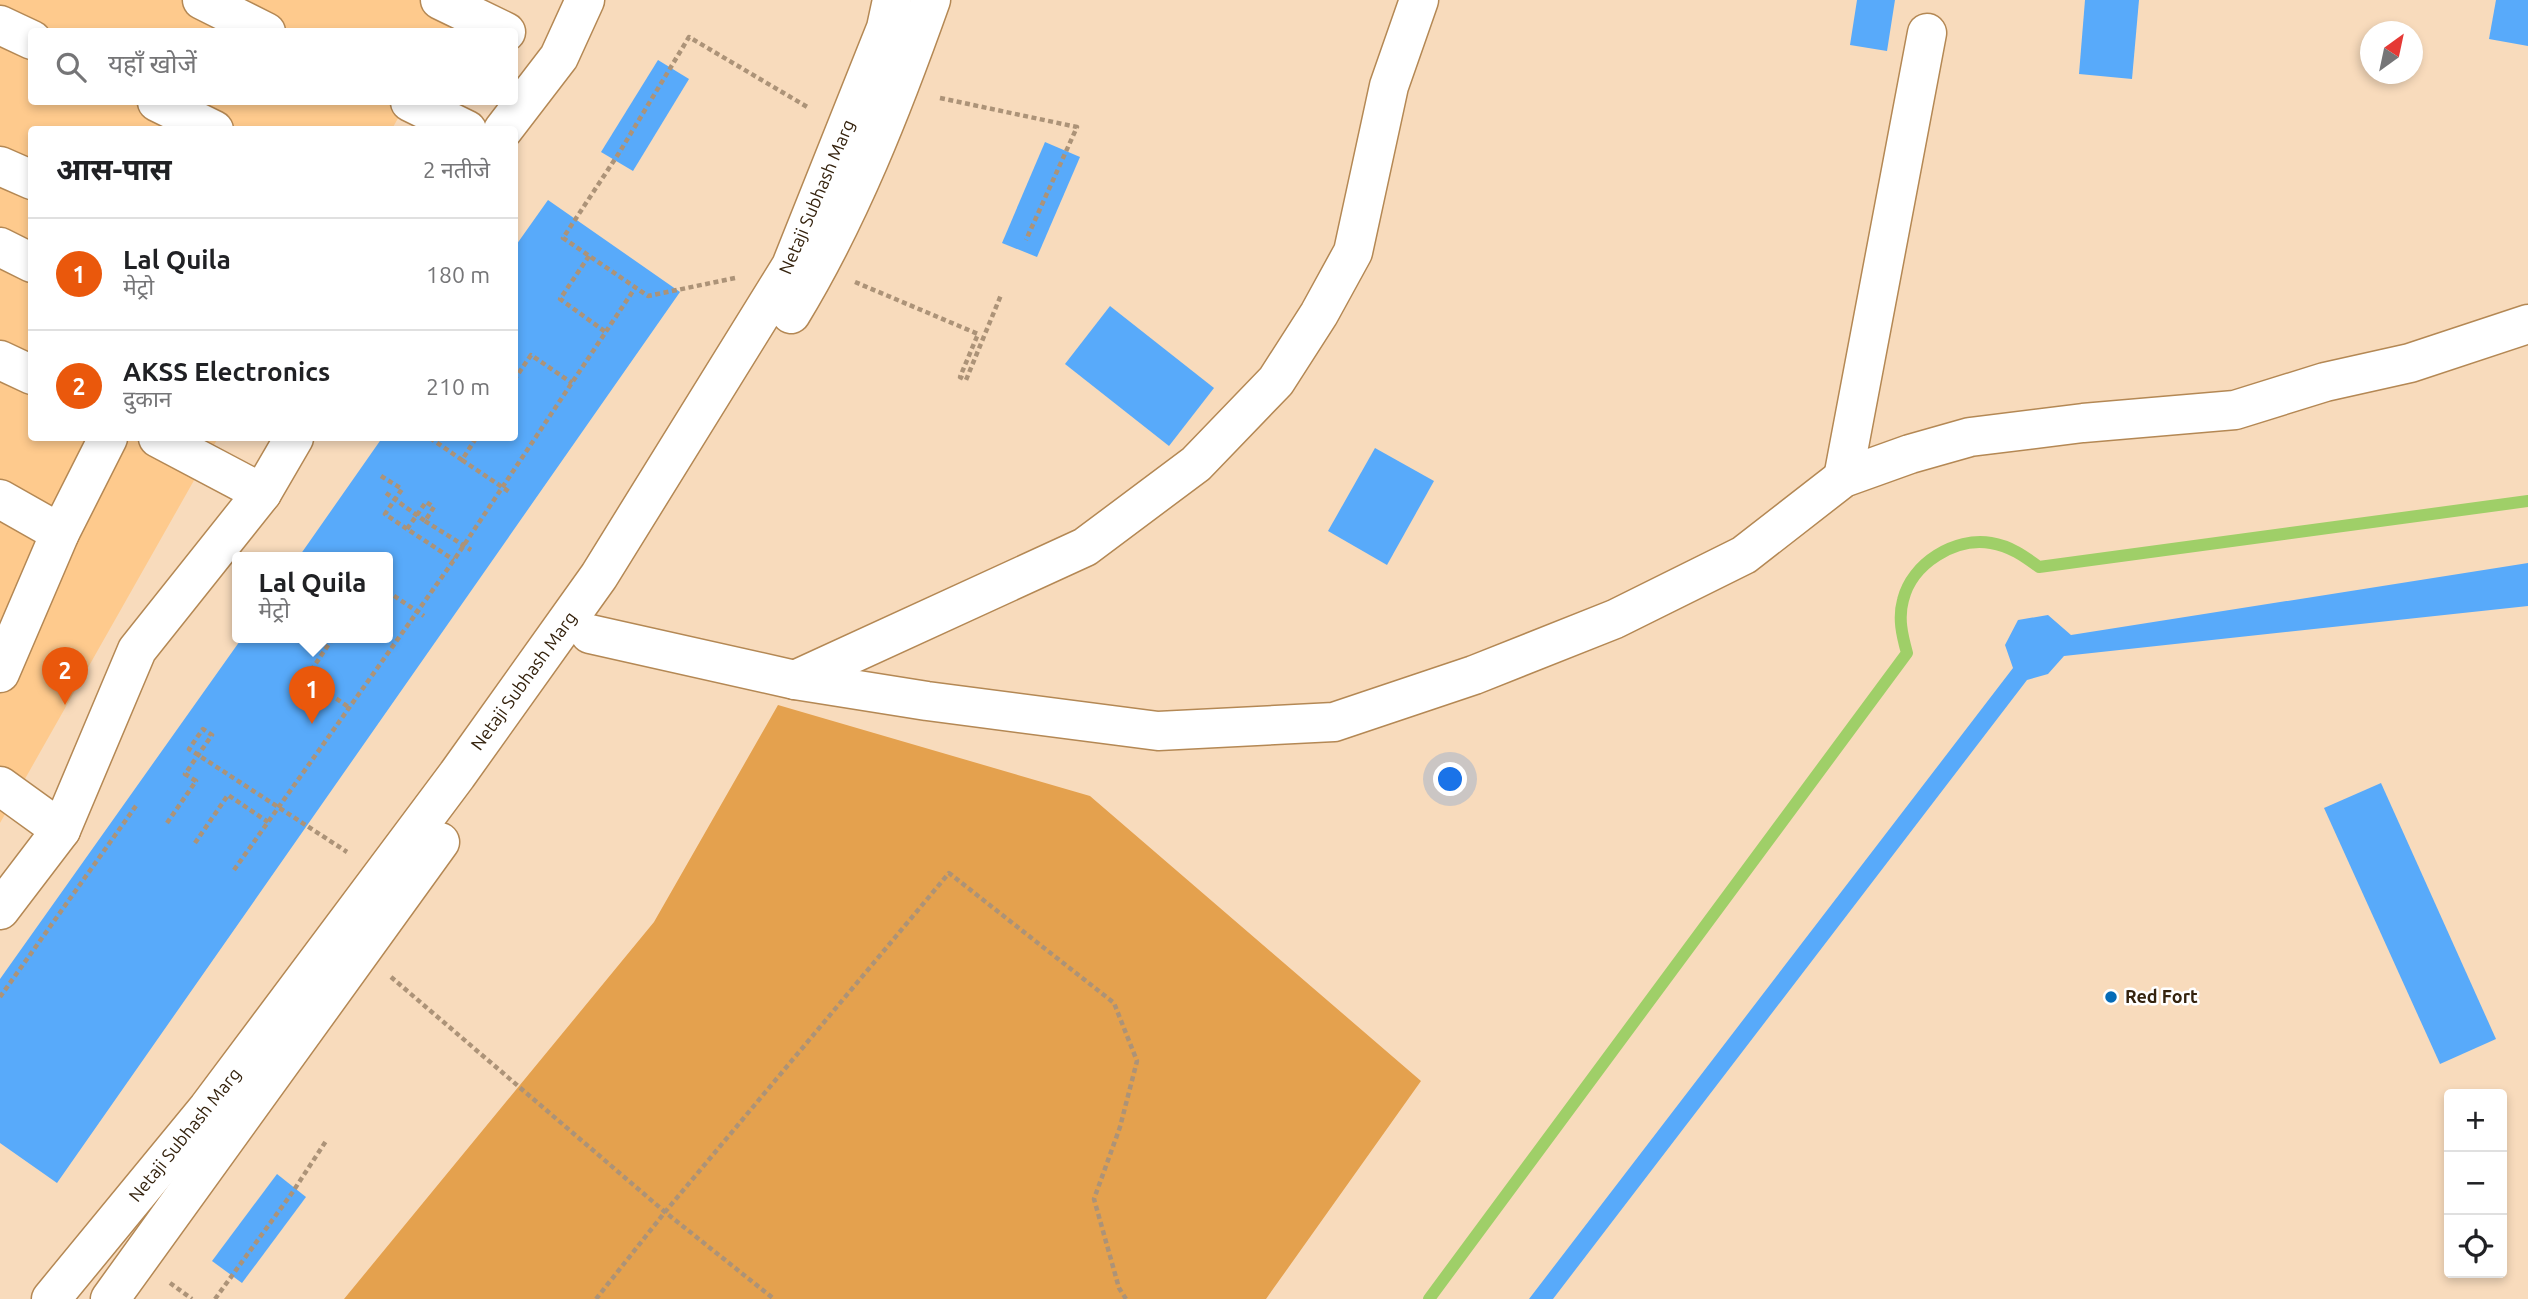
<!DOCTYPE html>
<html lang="hi">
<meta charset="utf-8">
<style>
body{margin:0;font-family:Ubuntu,"Noto Sans Devanagari",sans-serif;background:#f6f6f6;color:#202124}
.controls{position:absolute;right:21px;bottom:21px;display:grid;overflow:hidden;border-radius:7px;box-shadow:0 4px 10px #0003}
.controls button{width:63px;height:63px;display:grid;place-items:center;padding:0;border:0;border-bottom:2px solid #e0e0e0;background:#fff;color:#202124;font:35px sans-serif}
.compass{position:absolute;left:2360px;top:21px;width:63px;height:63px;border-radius:50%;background:#fff;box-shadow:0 4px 10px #0003;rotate:33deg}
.you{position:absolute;left:1451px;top:780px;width:24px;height:24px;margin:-18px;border:5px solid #fff;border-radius:50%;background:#1a73e8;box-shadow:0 0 0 10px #1a73e833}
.badge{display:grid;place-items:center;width:46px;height:46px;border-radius:50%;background:#ea580c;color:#fff;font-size:23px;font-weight:700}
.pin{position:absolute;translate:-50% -58px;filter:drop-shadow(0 2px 4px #0008)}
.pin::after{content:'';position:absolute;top:37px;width:24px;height:21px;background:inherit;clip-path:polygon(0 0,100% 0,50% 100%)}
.popup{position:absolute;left:232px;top:552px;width:161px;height:91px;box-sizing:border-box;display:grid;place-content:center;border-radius:7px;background:#fff;filter:drop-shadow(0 2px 5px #0005);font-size:23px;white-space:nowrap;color:#757577}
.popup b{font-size:26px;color:#202124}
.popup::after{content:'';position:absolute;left:50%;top:100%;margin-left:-14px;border:14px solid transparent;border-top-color:#fff}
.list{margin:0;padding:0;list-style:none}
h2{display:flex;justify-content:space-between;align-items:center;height:91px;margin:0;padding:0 28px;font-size:30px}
h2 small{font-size:23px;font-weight:400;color:#757577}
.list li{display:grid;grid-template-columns:46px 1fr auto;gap:21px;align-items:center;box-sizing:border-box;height:112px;padding:0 28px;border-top:2px solid #e0e0e0}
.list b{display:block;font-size:26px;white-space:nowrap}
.list p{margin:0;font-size:23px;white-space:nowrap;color:#757577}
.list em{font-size:23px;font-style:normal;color:#757577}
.icon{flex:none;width:38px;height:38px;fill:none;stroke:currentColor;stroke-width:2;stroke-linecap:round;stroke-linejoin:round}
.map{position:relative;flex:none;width:2528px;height:1299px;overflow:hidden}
.search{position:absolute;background:#fff;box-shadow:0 4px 10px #0003;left:28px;top:28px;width:490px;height:77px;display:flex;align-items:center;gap:18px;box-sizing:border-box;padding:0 24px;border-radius:7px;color:#757577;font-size:26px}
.panel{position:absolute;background:#fff;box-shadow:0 4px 10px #0003;left:28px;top:126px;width:490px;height:315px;border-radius:7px}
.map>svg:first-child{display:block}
</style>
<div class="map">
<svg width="2528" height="1299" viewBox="0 0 2528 1299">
<rect width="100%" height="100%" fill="#f8dbbc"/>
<polygon fill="#feca8d" points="0,0 465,0 447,31 32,32 32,102 407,102 392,129 32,130 32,438 218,438 0,823"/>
<polygon fill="#e4a14e" points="778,705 1090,796 1421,1081 1266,1299 344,1299 654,922"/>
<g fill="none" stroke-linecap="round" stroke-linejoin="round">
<path stroke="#9fcf68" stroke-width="12" d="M1429 1299 1907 653C1902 635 1898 618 1903 600 1912 563 1955 537 1991 543 2010 546 2024 556 2039 567L2528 501"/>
</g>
<g fill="#58aafa">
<polygon points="1857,0 1895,0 1887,51 1850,45"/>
<polygon points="2085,0 2139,0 2132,79 2079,74"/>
<polygon points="2496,0 2528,0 2528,46 2489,39"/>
<polygon points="658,60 689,79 633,171 601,152"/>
<polygon points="1045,142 1080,157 1037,257 1002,243"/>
<polygon points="548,200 680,292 57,1183 0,1143 0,979 242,638 387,638 387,558 298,558 382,438 514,438 514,248"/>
<polygon points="1110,306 1214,388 1169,446 1065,364"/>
<polygon points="1375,448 1434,481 1387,565 1328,531"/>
<polygon points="2528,563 2528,606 2064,656 2048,674 2027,680 1553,1299 1529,1299 2013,668 2005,645 2018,620 2048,615 2071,635"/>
<polygon points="2381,783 2496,1039 2440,1064 2324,808"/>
<polygon points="277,1174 306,1197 242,1283 212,1261"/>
</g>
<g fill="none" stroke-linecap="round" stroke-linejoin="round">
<g stroke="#b48854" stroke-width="41">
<g id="street">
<polyline points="202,0 266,32"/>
<polyline points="440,0 506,32"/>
<polyline points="0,25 32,40"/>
<polyline points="157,102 214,130"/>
<polyline points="410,102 467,130"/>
<polyline points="503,130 559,57 585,0"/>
<polyline points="0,166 32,180"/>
<polyline points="0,247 32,263"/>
<polyline points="0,360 32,375"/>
<polyline points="158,438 262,493"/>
<polyline points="1843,478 1927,33"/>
<polyline points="0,499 60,533"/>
<polyline points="590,634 795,680 927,701 1158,731 1334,722 1474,675 1615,619 1744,555 1843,478 1910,454 1970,437 2083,423 2235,410 2325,382 2410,363 2528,324"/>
<polyline points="0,673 60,533 108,438"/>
<polyline points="795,680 1085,547 1196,464 1276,381 1319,314 1353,252 1389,86 1419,0"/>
<polyline points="0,786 61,830"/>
<polyline points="0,910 61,830 137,650 262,493 294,438"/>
</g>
</g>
<g stroke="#b48854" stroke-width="41">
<g id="secondary">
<path d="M791 314C850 217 893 107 931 0"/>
<polyline points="51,1299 208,1108 457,775 599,576 791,266 886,28 892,0"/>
<polyline points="110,1299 440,842"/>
</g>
</g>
<g stroke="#ac9378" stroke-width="4.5" stroke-dasharray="5 3.5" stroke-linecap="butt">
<polyline points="940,98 1077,127 1026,240"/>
<polyline points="589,256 560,299 607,333"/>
<polyline points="735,278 648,296 563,238 619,153 689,37 809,108"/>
<polyline points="855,282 978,334 960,377 966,380 1001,295"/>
<polyline points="514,380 531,355 572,383"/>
<polyline points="430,438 462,460 476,438"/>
<polyline points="462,460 511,493"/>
<polyline points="381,476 402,489 385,514 407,529"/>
<polyline points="386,493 425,521 434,507 426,502 407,529 454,560"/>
<polyline points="425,521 471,550"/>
<polyline points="387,591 424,616"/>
<polyline points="333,638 306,678 350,708"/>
<polyline points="167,823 196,781 185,774 212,735 203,729 189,749 347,852"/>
<polyline points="195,843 228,795 268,822"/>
<polyline points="234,870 454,560 635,288"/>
<polyline points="391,977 665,1212 774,1299"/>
<polyline points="0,997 138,803"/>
<polyline points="170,1283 192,1299"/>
<polyline points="215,1299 292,1193 326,1141"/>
<polyline points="596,1299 665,1212 949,873 1114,1003 1137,1061 1120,1127 1094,1199 1119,1288 1126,1299"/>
</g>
<use href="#street" stroke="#fff" stroke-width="38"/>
<use href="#secondary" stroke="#fff" stroke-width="38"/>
</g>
<circle fill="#056bb7" stroke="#fff" stroke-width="2.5" cx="2111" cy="997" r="7"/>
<g text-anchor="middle" stroke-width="5" stroke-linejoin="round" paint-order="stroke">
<g font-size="18" fill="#35230e" stroke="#fff">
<text transform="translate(817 197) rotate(-67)" y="6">Netaji Subhash Marg</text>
<text transform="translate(524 681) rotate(-54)" y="6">Netaji Subhash Marg</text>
<text transform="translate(185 1135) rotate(-51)" y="6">Netaji Subhash Marg</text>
</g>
<g font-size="18" font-weight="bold" fill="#35230e" stroke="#fff" text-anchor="start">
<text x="2125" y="1003">Red Fort</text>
</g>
</g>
</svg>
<div class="controls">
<button>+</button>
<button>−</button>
<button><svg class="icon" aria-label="locate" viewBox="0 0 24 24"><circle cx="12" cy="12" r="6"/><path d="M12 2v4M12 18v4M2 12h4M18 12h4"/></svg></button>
</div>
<svg class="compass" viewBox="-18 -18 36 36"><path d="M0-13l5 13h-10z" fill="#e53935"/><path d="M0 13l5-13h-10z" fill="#757577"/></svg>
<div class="you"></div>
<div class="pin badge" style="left:312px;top:724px">1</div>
<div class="popup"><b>Lal Quila</b>मेट्रो</div>
<div class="pin badge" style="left:65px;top:705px">2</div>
<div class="search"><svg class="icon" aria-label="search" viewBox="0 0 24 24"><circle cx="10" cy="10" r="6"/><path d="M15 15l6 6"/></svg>यहाँ खोजें</div>
<section class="panel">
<h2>आस-पास<small>2 नतीजे</small></h2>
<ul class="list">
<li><span class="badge">1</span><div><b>Lal Quila</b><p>मेट्रो</p></div><em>180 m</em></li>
<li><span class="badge">2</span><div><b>AKSS Electronics</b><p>दुकान</p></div><em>210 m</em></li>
</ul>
</section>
</div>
